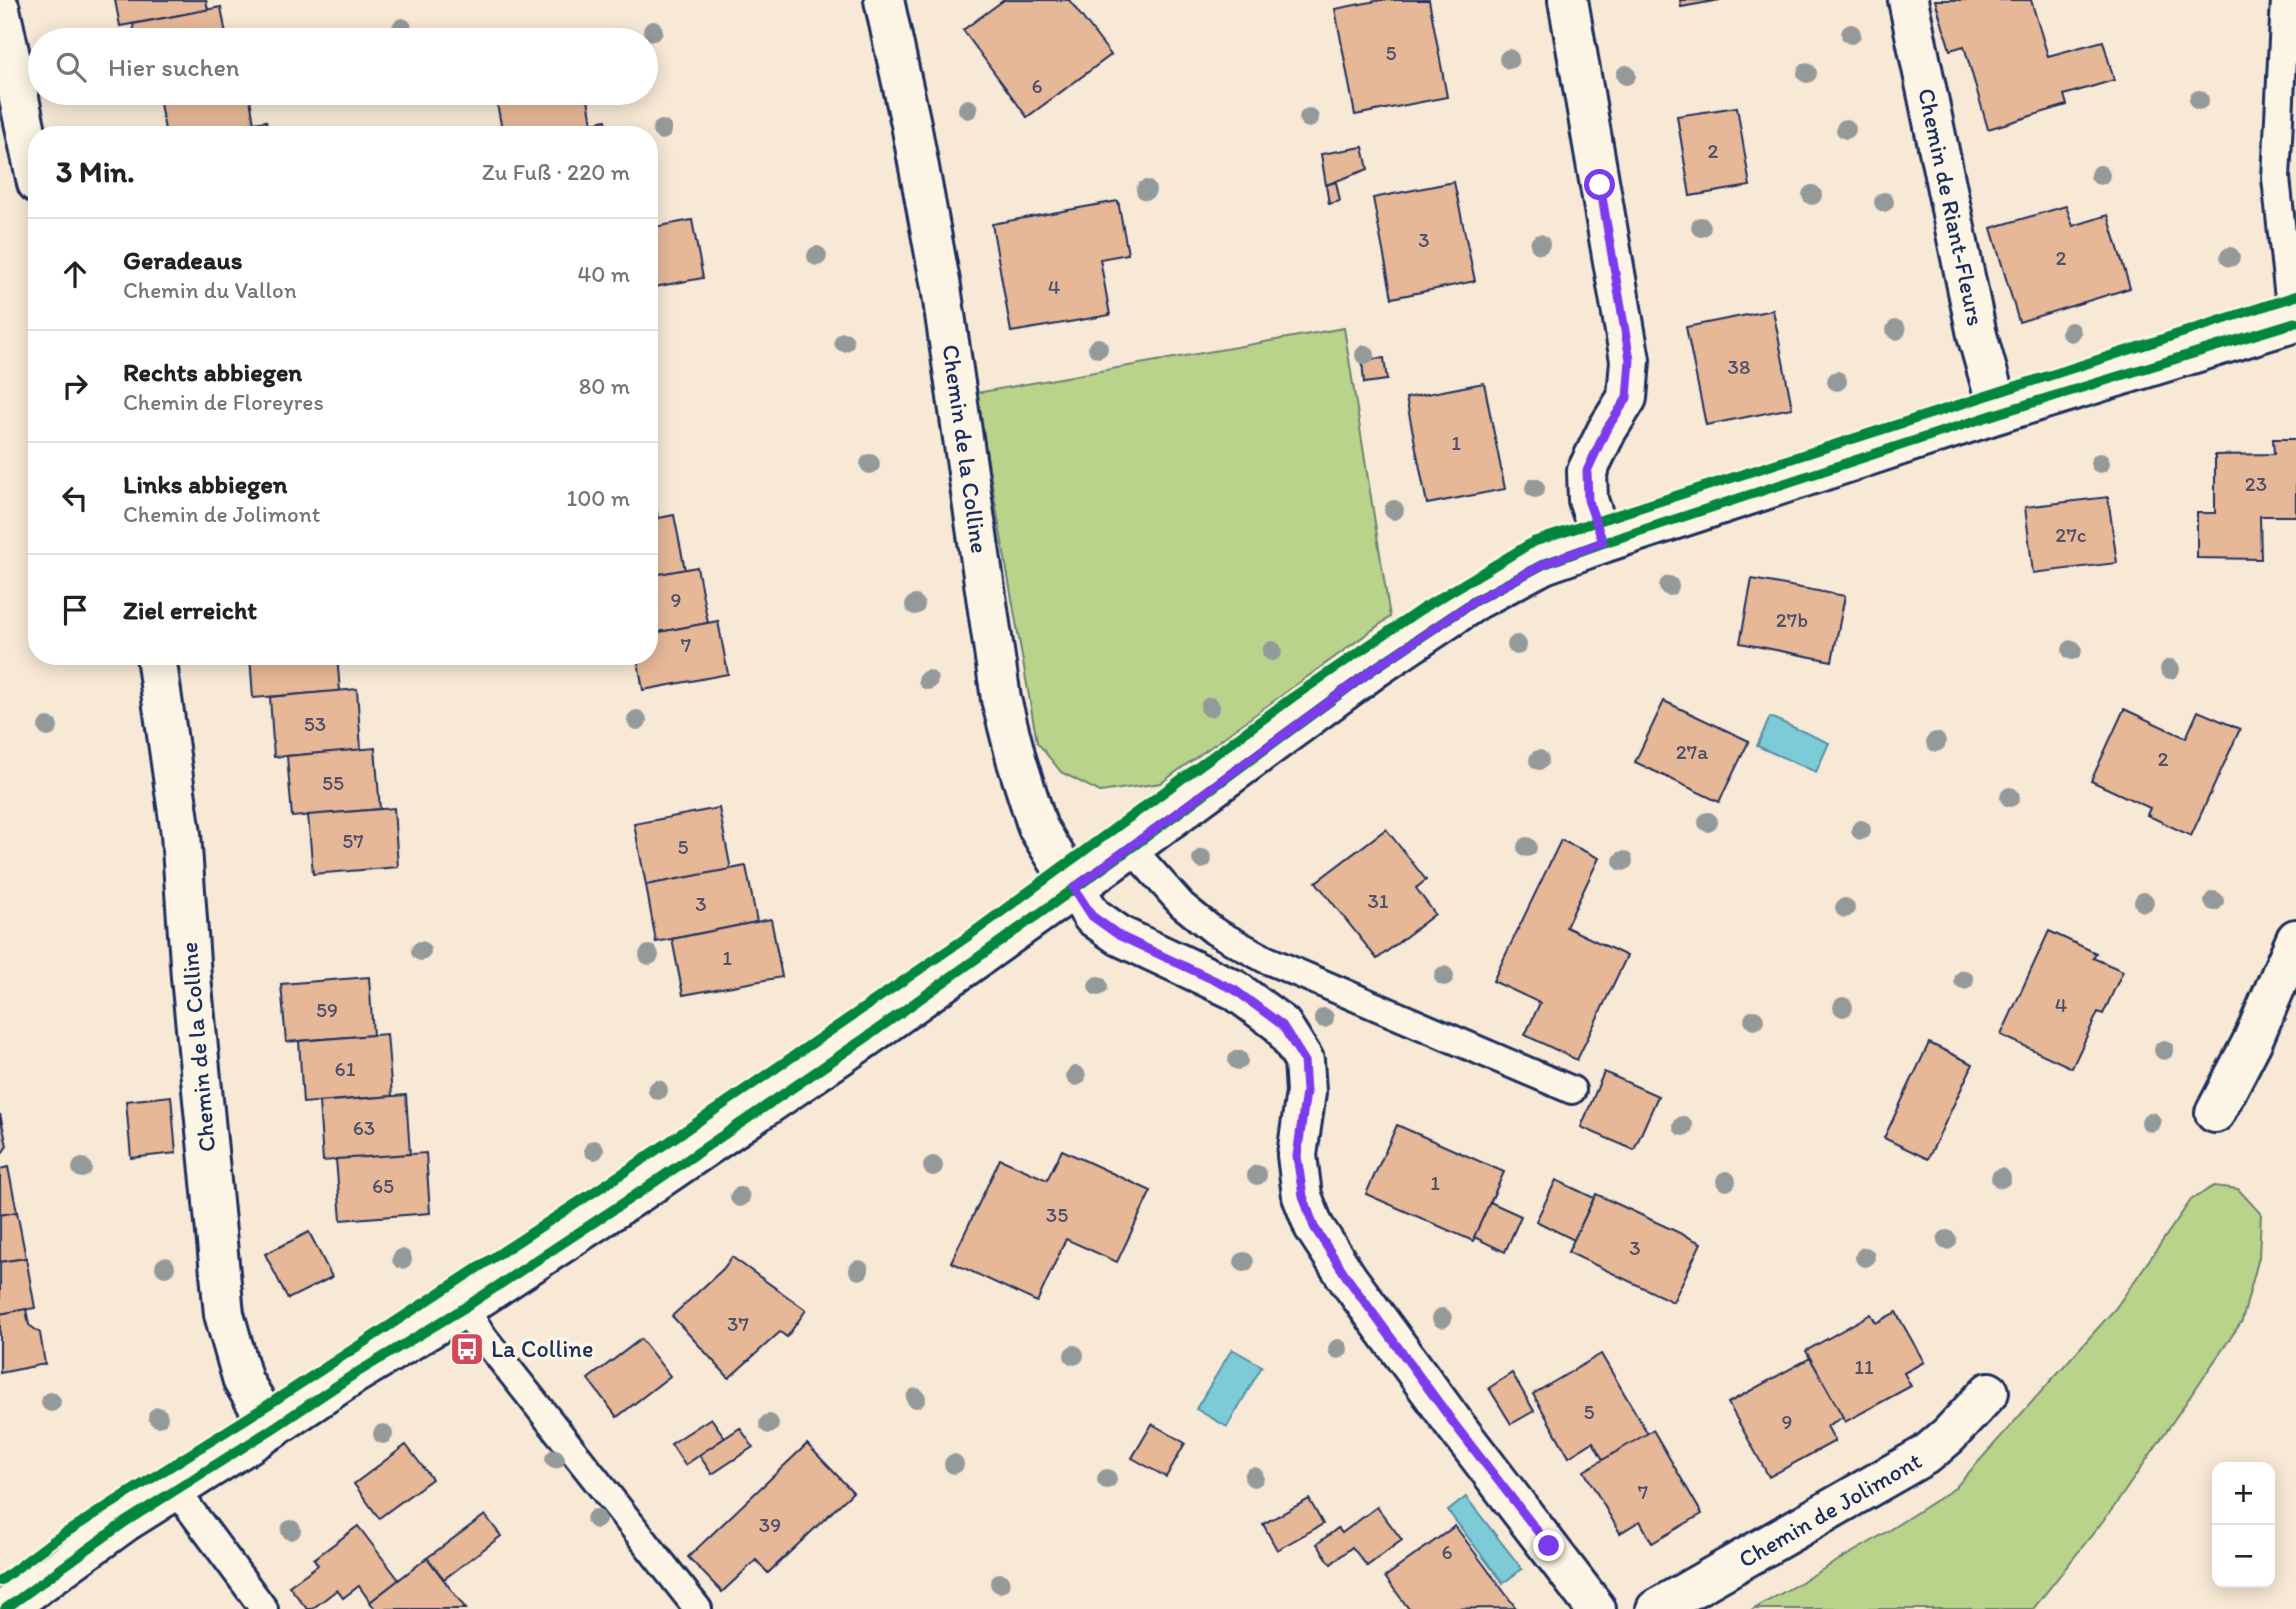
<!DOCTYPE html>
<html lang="de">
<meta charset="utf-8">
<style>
body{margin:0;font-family:Itim,sans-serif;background:#f2f2f2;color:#222}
.controls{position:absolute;right:21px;bottom:21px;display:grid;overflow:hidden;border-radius:14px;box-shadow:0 4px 18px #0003}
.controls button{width:63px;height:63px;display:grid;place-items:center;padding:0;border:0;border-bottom:2px solid #e0e0e0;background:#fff;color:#222;font:35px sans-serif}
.stop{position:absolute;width:21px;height:21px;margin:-16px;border:5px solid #7c3aed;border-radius:50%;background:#fff}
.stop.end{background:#7c3aed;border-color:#fff;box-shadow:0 2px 7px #0008}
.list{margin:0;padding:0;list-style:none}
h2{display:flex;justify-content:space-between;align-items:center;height:91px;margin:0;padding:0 28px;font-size:30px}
h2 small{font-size:23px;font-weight:400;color:#767676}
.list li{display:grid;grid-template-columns:46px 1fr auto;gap:21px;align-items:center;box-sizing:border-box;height:112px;padding:0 28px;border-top:2px solid #e0e0e0}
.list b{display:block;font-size:26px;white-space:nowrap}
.list p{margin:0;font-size:23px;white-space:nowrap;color:#767676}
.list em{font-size:23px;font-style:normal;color:#767676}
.icon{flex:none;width:38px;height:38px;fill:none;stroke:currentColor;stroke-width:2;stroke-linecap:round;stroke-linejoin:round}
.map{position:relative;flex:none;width:2296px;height:1609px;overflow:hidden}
.search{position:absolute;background:#fff;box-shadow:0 4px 18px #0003;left:28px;top:28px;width:630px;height:77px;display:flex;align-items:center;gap:18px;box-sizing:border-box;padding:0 24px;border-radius:38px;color:#767676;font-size:26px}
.panel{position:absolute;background:#fff;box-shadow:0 4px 18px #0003;left:28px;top:126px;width:630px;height:539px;border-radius:28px}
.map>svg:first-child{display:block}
</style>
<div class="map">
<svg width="2296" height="1609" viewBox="0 0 2296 1609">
<rect width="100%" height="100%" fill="#f8e9d6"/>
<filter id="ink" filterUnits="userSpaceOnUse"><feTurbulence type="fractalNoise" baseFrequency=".0143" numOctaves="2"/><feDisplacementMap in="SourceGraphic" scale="14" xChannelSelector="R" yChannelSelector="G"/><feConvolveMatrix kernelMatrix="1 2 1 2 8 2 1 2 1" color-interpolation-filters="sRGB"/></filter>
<g filter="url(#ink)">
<g fill="#bad38a" stroke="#6a8174" stroke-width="2">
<polygon points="1344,328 1390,617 1161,783 1100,792 1061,772 1037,742 976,393"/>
<polygon points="2214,1186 2238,1189 2261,1214 2259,1257 2242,1321 2114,1507 2033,1609 1754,1609 1872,1541 1955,1488 2115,1309 2191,1200"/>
</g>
<g fill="#7bcbd6" stroke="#558da6" stroke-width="2">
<polygon points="1770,717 1829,743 1816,772 1757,746"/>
<polygon points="1232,1349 1262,1366 1227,1427 1196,1409"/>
<polygon points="1466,1497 1522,1569 1503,1583 1448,1511"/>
</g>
<g fill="#e7b898" stroke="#1b2f5e" stroke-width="2">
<polygon points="115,0 206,0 208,10 120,26"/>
<polygon points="1004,0 1069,0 1111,55 1027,117 963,30"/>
<polygon points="1381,0 1429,0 1447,97 1355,115 1335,9"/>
<polygon points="1680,0 1720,0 1681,7"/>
<polygon points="1935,0 2031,0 2048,56 2103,41 2114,80 2064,95 2067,105 1988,129 1964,46 1950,50"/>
<polygon points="221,7 227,40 136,40 133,24"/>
<polygon points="158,93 249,93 254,123 190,135 166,135"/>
<polygon points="495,93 587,93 592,123 526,135 503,135"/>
<polygon points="1737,107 1750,186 1690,196 1677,116"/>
<polygon points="606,120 608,135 526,135 592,123"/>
<polygon points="266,121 269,135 190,135 254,123"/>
<polygon points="1363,147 1368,169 1326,185 1321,154"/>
<polygon points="1336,182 1340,201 1329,204 1326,185"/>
<polygon points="1454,182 1475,281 1392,298 1373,198"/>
<polygon points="1118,201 1128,254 1100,259 1110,315 1011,332 992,224"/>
<polygon points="2066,206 2073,226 2108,215 2130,288 2019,322 1991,228"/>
<polygon points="692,220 703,278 649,288 649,228"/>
<polygon points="1773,310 1792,408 1706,425 1686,327"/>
<polygon points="1384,358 1387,380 1364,383 1362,360"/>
<polygon points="1484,383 1505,489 1427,504 1406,398"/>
<polygon points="2273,439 2296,439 2296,516 2260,516 2261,559 2197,558 2197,513 2215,513 2215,455 2274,454"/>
<polygon points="649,472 658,518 649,520"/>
<polygon points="2108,497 2117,563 2033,573 2025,507"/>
<polygon points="674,515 685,570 649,576 649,520"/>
<polygon points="697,567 708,623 649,634 649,576"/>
<polygon points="1752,579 1845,596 1832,661 1740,643"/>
<polygon points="718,621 728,674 643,690 637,656 649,656 649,634"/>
<polygon points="250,656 337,656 340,691 253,698"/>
<polygon points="357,689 361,750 274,757 270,697"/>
<polygon points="1664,701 1749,741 1719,802 1635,762"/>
<polygon points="2124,709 2186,738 2198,711 2240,729 2191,836 2147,815 2150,808 2091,781"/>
<polygon points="375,748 380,809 292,817 287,756"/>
<polygon points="394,808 398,867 313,874 308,815"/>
<polygon points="719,808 731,870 646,885 634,824"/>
<polygon points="1386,829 1426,880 1416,888 1435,914 1377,959 1316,882"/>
<polygon points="1561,840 1599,858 1566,927 1627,956 1577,1060 1525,1035 1540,1003 1493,981"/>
<polygon points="746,866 757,922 656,942 646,885"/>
<polygon points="771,919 782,977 683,995 672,939"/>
<polygon points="2049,931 2096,953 2093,958 2123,971 2103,1014 2098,1012 2072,1068 2001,1035"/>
<polygon points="369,977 373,1035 286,1042 281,984"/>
<polygon points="387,1034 392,1096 303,1103 299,1041"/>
<polygon points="1929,1043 1973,1064 1928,1159 1884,1138"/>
<polygon points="1604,1072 1658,1096 1634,1150 1581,1127"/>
<polygon points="406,1095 410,1154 323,1161 319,1102"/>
<polygon points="171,1096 176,1153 131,1158 126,1101"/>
<polygon points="0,1114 7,1146 0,1156"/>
<polygon points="1397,1125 1504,1172 1473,1241 1366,1194"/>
<polygon points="1062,1150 1151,1191 1117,1262 1066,1239 1037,1302 951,1262 1000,1159 1047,1180"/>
<polygon points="426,1153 430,1213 341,1220 336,1159"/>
<polygon points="8,1167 17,1212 0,1215 0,1169"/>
<polygon points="1556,1180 1594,1198 1574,1240 1536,1221"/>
<polygon points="1596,1194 1701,1243 1673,1302 1568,1252"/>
<polygon points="1490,1202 1521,1216 1505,1252 1474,1237"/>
<polygon points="17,1212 26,1258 0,1262 0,1215"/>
<polygon points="309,1232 332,1277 288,1299 265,1254"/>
<polygon points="732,1257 806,1310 787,1337 780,1332 729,1378 672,1316 723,1269"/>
<polygon points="26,1258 35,1308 0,1314 0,1262"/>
<polygon points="26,1309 29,1325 40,1333 45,1364 0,1373 0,1314"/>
<polygon points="1896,1312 1924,1362 1904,1373 1911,1386 1845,1422 1806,1351 1871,1314 1876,1323"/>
<polygon points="641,1339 670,1376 617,1417 588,1379"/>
<polygon points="1601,1354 1648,1434 1603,1460 1593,1442 1569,1457 1533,1394"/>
<polygon points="1810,1358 1843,1417 1827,1426 1835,1441 1769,1477 1728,1403"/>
<polygon points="1512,1373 1534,1411 1511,1424 1489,1388"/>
<polygon points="711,1418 725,1438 685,1465 671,1444"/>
<polygon points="1152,1424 1185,1443 1166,1477 1132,1458"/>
<polygon points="740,1428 753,1447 712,1474 699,1455"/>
<polygon points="1653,1430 1702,1514 1652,1543 1640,1521 1620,1533 1584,1471"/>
<polygon points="807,1444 853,1492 768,1573 756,1560 722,1592 688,1557"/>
<polygon points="406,1445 432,1479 379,1518 354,1484"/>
<polygon points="1309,1499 1323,1524 1277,1550 1263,1524"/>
<polygon points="1377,1507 1402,1540 1367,1566 1352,1547 1331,1564 1317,1544 1338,1528 1342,1533"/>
<polygon points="485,1515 501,1536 444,1579 427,1558"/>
<polygon points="358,1526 399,1580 370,1602 359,1586 343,1598 337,1590 312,1609 307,1609 289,1586 318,1565 314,1559"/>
<polygon points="1455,1526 1516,1608 1409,1609 1385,1577"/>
<polygon points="427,1558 466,1609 375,1609 370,1602"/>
</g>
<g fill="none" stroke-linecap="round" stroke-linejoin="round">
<g stroke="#1b2f5e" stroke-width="32">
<g id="service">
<polyline points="2285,0 2276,178 2288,289 2296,322"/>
<polyline points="1131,848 1182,905 1214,931 1265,959 1572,1090"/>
<polyline points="464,1308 484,1338 698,1609"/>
<polyline points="175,1489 264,1609"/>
</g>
</g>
<g stroke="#1b2f5e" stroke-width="44">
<g id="minor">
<polyline points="884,0 911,124 941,287 1001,699 1017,762 1038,828 1092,916 1120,936 1235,990 1282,1025 1304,1060 1306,1092 1297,1155 1302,1196 1314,1227 1348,1279 1455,1425 1596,1609"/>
<polyline points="1568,0 1630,360 1627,398 1607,430 1587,471 1588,500 1603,543"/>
<polyline points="1908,0 1977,335 1999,413"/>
<polyline points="0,9 37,183"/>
<polyline points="156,656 181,834 191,977 224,1314 243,1381 272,1429"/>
<polyline points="2215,1113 2252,1042 2296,939"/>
<polyline points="5,1609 125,1522 272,1429 353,1375 464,1308 640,1192 864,1039 1131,848 1375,668 1476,600 1544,564 1603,543 1999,413 2296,322"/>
<polyline points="1656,1609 1927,1454 1949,1435 1989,1392"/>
</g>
</g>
<use href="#service" stroke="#fcf5e5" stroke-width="26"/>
<use href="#minor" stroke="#fcf5e5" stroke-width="38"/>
<g stroke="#fcf5e5" stroke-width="15">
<g id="cycleway">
<polyline points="0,1581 53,1541 95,1514 260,1410 626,1171 967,937 1293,697 1420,610 1533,542 2296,296"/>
<polyline points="5,1609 125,1522 272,1429 353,1375 464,1308 640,1192 864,1039 1131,848 1375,668 1476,600 1544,564 1603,543 1999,413 2296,322"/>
</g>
</g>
<use href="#cycleway" stroke="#00873e" stroke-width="10"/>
</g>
<g fill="#94999a">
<circle cx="402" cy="28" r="10"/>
<circle cx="653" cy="31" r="10"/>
<circle cx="1851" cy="34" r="10"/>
<circle cx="1509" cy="59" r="10"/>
<circle cx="1807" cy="73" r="10"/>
<circle cx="1626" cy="75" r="10"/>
<circle cx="2199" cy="100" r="10"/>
<circle cx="968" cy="109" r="10"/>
<circle cx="1309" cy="118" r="10"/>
<circle cx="1846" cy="129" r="10"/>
<circle cx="662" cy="130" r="10"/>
<circle cx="2100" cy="175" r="10"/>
<circle cx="1146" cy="190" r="10"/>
<circle cx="1812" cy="195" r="10"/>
<circle cx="1884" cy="202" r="10"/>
<circle cx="1701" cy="227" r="10"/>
<circle cx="1540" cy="244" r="10"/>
<circle cx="817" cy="256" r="10"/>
<circle cx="2230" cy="257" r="10"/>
<circle cx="1896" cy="330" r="10"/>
<circle cx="2071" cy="332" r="10"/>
<circle cx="844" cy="342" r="10"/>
<circle cx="1098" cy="348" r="10"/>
<circle cx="1365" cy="355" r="10"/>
<circle cx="1837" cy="381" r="10"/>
<circle cx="2100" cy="463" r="10"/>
<circle cx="870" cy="464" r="10"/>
<circle cx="1535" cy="488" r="10"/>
<circle cx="1394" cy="510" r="10"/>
<circle cx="1669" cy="586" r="10"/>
<circle cx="915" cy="605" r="10"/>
<circle cx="1517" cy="645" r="10"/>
<circle cx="2072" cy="650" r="10"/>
<circle cx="1272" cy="651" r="10"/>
<circle cx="2170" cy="669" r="10"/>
<circle cx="928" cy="680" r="10"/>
<circle cx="1210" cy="707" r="10"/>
<circle cx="637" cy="720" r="10"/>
<circle cx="48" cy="727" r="10"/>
<circle cx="1936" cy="742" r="10"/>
<circle cx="1539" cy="760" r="10"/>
<circle cx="2010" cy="797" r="10"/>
<circle cx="1708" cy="822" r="10"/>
<circle cx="1861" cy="830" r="10"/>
<circle cx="1527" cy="847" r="10"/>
<circle cx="1202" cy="859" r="10"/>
<circle cx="1623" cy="861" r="10"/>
<circle cx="2214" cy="901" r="10"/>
<circle cx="2144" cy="902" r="10"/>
<circle cx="1845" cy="908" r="10"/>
<circle cx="421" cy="951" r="10"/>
<circle cx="649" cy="955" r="10"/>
<circle cx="1444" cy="976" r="10"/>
<circle cx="1964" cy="980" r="10"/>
<circle cx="1098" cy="986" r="10"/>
<circle cx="1843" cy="1007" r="10"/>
<circle cx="1324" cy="1018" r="10"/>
<circle cx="1754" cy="1020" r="10"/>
<circle cx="2164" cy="1050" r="10"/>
<circle cx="1238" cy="1060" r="10"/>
<circle cx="1076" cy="1076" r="10"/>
<circle cx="658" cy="1090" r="10"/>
<circle cx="2151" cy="1122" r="10"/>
<circle cx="1683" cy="1126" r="10"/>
<circle cx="594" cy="1150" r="10"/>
<circle cx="933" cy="1166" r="10"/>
<circle cx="82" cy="1168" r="10"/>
<circle cx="1257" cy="1175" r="10"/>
<circle cx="2001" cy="1178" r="10"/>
<circle cx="1726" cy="1181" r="10"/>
<circle cx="740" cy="1197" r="10"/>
<circle cx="1947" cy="1240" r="10"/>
<circle cx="1865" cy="1257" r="10"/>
<circle cx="402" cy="1259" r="10"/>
<circle cx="1244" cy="1262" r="10"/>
<circle cx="165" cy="1267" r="10"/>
<circle cx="859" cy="1270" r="10"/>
<circle cx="1442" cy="1318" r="10"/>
<circle cx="1338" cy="1349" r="10"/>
<circle cx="1074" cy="1355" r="10"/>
<circle cx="916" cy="1398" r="10"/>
<circle cx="51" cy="1402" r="10"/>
<circle cx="158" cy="1417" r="10"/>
<circle cx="769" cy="1424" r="10"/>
<circle cx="383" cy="1434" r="10"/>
<circle cx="555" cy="1459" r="10"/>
<circle cx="954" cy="1464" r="10"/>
<circle cx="1254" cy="1477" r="10"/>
<circle cx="1107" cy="1479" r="10"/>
<circle cx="596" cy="1519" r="10"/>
<circle cx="291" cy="1530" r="10"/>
<circle cx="1000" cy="1583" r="10"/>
</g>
</g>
<g fill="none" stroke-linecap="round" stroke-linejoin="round" filter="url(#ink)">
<polyline stroke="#7c3aed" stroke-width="9" points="1549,1546 1455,1425 1348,1279 1314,1227 1303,1196 1297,1156 1306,1092 1304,1060 1282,1025 1235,990 1120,936 1092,916 1074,888 1375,668 1476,600 1544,564 1603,542 1588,500 1587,471 1606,430 1627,398 1630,360 1600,185"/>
</g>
<defs>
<g id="bus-square" transform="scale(1.75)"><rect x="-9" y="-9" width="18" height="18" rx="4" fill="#d1495b" stroke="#fcf5e5"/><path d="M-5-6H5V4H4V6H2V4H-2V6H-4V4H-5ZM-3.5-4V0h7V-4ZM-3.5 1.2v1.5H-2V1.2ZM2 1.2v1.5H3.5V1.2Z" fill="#fff"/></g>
</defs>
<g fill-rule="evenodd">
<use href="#bus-square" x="467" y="1349"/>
</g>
<g text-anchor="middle" stroke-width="7" stroke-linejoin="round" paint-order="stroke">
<g font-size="21" fill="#4e516c">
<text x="1391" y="60">5</text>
<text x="1037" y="93">6</text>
<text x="1713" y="158">2</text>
<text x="1424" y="247">3</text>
<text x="2061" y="265">2</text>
<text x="1054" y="294">4</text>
<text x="1739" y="374">38</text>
<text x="1456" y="450">1</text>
<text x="2256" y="491">23</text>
<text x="2071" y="542">27c</text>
<text x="676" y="607">9</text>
<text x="1792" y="627">27b</text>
<text x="686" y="652">7</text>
<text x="315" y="731">53</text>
<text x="1692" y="759">27a</text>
<text x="2163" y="766">2</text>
<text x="333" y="790">55</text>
<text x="353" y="848">57</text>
<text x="683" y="854">5</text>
<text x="1378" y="908">31</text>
<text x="701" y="911">3</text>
<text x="727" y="965">1</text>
<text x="2061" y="1012">4</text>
<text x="327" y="1017">59</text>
<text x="345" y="1076">61</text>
<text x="364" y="1135">63</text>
<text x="1435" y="1190">1</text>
<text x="383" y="1193">65</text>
<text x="1057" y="1222">35</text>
<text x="1635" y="1255">3</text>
<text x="738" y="1331">37</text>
<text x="1864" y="1374">11</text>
<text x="1589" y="1419">5</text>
<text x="1787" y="1429">9</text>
<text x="1643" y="1499">7</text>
<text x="770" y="1532">39</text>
<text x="1447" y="1559">6</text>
</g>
<g font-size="24" fill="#1b2f5e" stroke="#fcf5e5">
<text transform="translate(1951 207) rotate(78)" y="8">Chemin de Riant-Fleurs</text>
<text transform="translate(965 449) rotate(82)" y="8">Chemin de la Colline</text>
<text transform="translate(198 1047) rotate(-95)" y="8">Chemin de la Colline</text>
<text transform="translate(1830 1510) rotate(-30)" y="8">Chemin de Jolimont</text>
</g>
<g font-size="24" fill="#1b2f5e" stroke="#fcf5e5" text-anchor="start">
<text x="491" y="1357">La Colline</text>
</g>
</g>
</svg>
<div class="controls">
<button>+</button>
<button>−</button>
</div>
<div class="stop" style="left:1600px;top:185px"></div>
<div class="stop end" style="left:1549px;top:1546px"></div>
<div class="search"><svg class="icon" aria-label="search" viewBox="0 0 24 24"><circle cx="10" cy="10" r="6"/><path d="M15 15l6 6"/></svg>Hier suchen</div>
<section class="panel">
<h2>3 Min.<small>Zu Fuß · 220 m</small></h2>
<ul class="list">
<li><svg class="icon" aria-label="ahead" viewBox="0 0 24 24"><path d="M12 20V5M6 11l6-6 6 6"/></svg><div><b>Geradeaus</b><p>Chemin du Vallon</p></div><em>40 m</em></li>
<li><svg class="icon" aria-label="right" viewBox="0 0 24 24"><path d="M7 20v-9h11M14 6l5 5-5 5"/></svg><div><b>Rechts abbiegen</b><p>Chemin de Floreyres</p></div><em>80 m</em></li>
<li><svg class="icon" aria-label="left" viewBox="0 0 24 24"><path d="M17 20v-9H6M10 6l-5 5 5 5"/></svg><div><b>Links abbiegen</b><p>Chemin de Jolimont</p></div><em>100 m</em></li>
<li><svg class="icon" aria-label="arrive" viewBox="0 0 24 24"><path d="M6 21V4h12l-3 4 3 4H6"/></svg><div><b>Ziel erreicht</b></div></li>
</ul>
</section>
</div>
